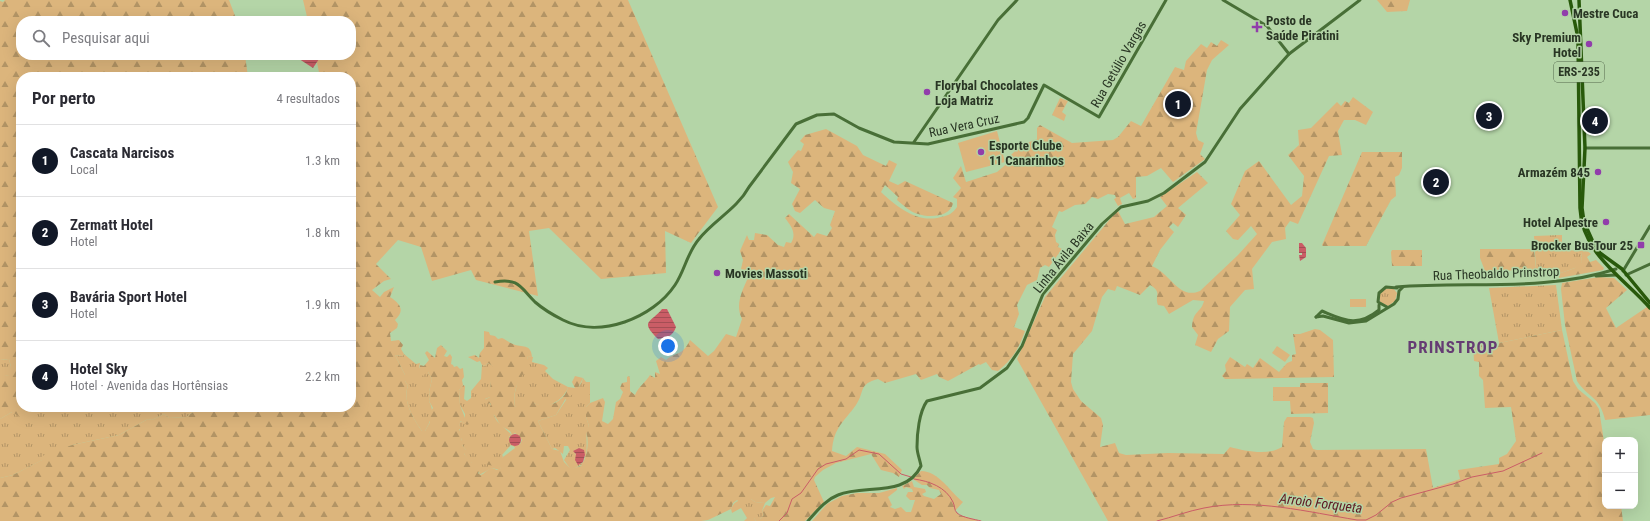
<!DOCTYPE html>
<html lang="pt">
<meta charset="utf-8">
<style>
body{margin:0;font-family:"Roboto Condensed",sans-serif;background:#f7f7f7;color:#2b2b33}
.controls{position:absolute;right:12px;bottom:12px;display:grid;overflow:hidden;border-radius:8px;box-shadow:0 4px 16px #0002}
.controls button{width:36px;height:36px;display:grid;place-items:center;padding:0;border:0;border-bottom:1px solid #e1e1e2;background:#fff;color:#2b2b33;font:20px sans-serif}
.you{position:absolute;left:668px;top:346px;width:14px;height:14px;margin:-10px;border:3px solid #fff;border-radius:50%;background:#1a73e8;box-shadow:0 0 0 6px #1a73e833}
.badge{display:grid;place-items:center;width:26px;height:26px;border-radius:50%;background:#111827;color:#fff;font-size:13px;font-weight:700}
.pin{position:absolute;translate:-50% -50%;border:2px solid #fff;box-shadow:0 1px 4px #0006}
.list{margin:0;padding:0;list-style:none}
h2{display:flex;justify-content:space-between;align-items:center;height:52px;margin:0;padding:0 16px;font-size:17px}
h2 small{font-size:13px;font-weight:400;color:#7c7c81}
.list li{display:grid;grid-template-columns:26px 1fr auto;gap:12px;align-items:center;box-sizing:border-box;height:72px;padding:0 16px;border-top:1px solid #e1e1e2}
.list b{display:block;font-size:15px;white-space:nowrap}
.list p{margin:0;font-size:13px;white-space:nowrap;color:#7c7c81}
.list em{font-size:13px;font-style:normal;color:#7c7c81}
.icon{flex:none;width:22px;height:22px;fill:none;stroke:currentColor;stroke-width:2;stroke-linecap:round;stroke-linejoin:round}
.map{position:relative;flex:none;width:1650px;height:521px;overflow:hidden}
.search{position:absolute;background:#fff;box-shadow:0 4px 16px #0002;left:16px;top:16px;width:340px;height:44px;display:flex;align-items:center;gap:10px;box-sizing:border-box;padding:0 14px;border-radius:16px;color:#7c7c81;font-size:15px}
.panel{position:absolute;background:#fff;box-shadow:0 4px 16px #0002;left:16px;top:72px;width:340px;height:340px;border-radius:16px}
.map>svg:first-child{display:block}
</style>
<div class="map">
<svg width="1650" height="521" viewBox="0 0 1650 521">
<defs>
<pattern id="grass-tufts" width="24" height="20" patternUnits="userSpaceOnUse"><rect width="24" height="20" fill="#dcb57c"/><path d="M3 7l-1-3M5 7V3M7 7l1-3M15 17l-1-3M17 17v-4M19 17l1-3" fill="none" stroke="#b29465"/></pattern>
<pattern id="forest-firs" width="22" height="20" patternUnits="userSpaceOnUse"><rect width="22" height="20" fill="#dcb57c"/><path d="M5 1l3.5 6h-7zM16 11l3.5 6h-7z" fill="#b29465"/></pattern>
<pattern id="water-rules" width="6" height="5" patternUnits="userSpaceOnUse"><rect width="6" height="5" fill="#ca5d66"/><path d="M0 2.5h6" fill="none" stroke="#a44e54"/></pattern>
</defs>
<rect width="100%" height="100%" fill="#b4d5a7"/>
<g fill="url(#grass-tufts)">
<polygon points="1562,235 1562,250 1581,251 1582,262 1575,268 1558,274 1557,269 1536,270 1534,236"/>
<polygon points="1556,285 1562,330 1499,343 1489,288"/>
<polygon points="1393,288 1397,293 1395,301 1388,306 1380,302 1380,294 1384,289"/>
<path d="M404 354 416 364 420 363 419 368 428 372 432 379 429 392 430 397 429 401C435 412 431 420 425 431H422C414 420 402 400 408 386L405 381V375L395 355 403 356Z"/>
<path d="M528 356 533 357 532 362 544 365 548 368 545 371 553 379 568 387C566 396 553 406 544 406 539 406 533 402 528 401L515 407C512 385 523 376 528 356Z"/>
<polygon points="9,359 11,367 9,376 0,375 0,360"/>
<polygon points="488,363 494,366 490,380 491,381 490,397 485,399 491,405 490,408 497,421 512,435 509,437 515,447 511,445 502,455 503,456 499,466 501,467 500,470 492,468 479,475 480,467 470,462 464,454 466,450 462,445 459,423 462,421 464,423 467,418 465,418 465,414 460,405 459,390 463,385 465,386 464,399 467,401 471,398 471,391 481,379 482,365 485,366"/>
<path d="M583 378 586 382H590V403L586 407V417L589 426C584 433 589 449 585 459V455L579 448 576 450 575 453 581 464 583 462V464L571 470 564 460 570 450 568 446H564L563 454 555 448 552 449 538 421 556 415 566 400 565 398C572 392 581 388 583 378Z"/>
<polygon points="41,407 201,407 186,417 169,418 164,414 152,420 148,419 119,435 72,445 13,475 0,478 0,419 12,412 39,409"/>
<path d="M751 499 755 502 765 503 762 511 764 515 760 519 754 518 756 521H744L747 518 741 508 732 513 731 509C735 499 741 500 751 499Z"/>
</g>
<g fill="url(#forest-firs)" fill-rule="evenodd">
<polygon points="5,0 229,0 237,21 21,21 21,55 245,55 248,77 21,77 21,407 41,407 39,409 25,411 20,417 12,412 0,419 0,374 9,376 8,371 11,367 9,359 0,360 0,1 3,2"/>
<path d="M303 0H628L718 207 691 243 665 231 666 273 601 279 549 228 529 231 538 296 476 280 471 270 432 281 421 247 398 240 376 264 391 279 384 281 372 290 380 297 384 292 394 287 390 297C401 304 405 311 395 320L398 324 397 328 390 333 391 341 399 340 403 345 401 349 404 354 403 356 395 355 405 375V381L408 386C402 400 414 420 422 431H425L430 422V412L433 408 429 401 430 397 429 392 432 379 428 372 422 376 418 374 420 365 424 366 429 360 425 353 427 351 435 358 437 348 441 345 447 351 444 356 447 357 450 354 452 357 451 364 453 365 454 367 457 366 460 369 463 368 464 377 462 380 463 385 459 390 460 405 465 418 470 417 472 420 471 423 467 425 461 421 459 424 461 428 459 430 461 431V440L464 442 462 445 467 451 464 454 472 463 477 461 480 465 485 462 482 456 484 453 487 457 490 456 495 463 515 448 514 446 520 444 522 440 515 433 512 435 510 431 501 426 494 415 486 412 491 405 490 403 486 405 484 400 490 397 486 393 490 390 491 381H487L486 376 493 366 488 363 485 366 482 365 480 361 477 362 468 357 475 355 479 358 480 353 484 348V331L489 332 490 335 495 336 498 339 502 338C506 340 510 343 513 344 522 348 531 343 532 357L528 356 527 361 529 364C520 381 512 386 515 407L525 399 528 401 529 391H536L540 396 538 401 534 403C547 409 565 402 568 387L575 388 572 382 575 376 583 378 578 388V392L566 398 556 415 538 421 552 449 560 451 564 462 571 469 581 466C588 456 589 441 586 430L589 426 586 417V407L590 403 603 398 605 402 602 421 608 424 613 419 616 402 620 399 623 392 620 388 622 383 627 382V377L629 376 630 378V391L635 395C639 386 646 382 650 375L655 378V372L660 374 656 361 661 357 666 360C676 351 682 357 690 340L708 356 714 351 726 334 736 337 742 319C734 303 744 288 750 273L741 269 743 260 740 251 747 235 749 240H754L755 233 767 235 778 245 784 247 786 242 791 243C797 233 791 226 785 218L789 214 814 237 817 233 827 236 832 228 830 225 835 211 824 208 815 200 800 213 795 211 792 204 800 189 791 183 793 172 788 162 798 150 801 151 804 144 800 141 805 135 826 129 857 146 863 155 886 166 889 160 897 164 889 181 898 185 905 181 953 203C951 217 929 218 918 214 910 212 903 205 897 200L898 197 885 185 881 192C897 207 918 224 941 217 948 216 953 213 957 207V199L953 197 961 188 953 178 961 166 966 182 997 172 1010 161V156L1020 146 1037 139V128L1040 125 1072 143 1113 140 1118 137 1131 121 1141 126 1175 67 1184 70 1186 61 1201 44 1207 48 1211 42 1217 46 1221 40 1229 45 1212 60 1207 70 1196 133 1198 140 1204 143 1200 154 1205 159 1173 182 1161 168 1147 176 1136 177V198L1133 199 1129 193 1120 198 1122 204 1118 206 1114 199 1116 198 1115 195 1108 194 1098 199 1092 197 1085 204 1075 205 1062 212 1059 211 1052 227 1057 230 1055 235 1056 242 1059 244 1058 247 1062 249 1049 267 1045 265 1040 268 1037 280 1027 285 1017 305 1019 314 1014 327 1025 331C1019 348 1013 359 998 371L992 370 986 362 980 365 979 364 948 381 939 377 937 374 921 380 916 374 885 383 878 379C858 384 865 392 856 405 843 423 834 427 832 451L846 456 857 447 885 454 902 470 899 477 893 473 881 470 871 454 836 463 823 470 815 477 814 480 824 502 805 521H756L754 518 757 517 760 519 764 515 762 511 766 505 770 506 775 497 771 498 765 503 755 502 751 499 748 503 742 504 737 500 733 503 731 509 708 520 701 521H0V478L13 475 42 460V456L72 445 119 435 148 419 152 420 164 414 169 418 186 417 201 407H351V77H320L316 58 300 55H351V21H308ZM484 464 494 466 495 464 501 468 497 470 492 468C487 469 485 474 480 475L478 473 483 468 480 465Z"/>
<polygon points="1377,0 1410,0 1407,11 1387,12"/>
<path d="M1353 97 1373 112 1366 125 1355 120H1344L1338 131 1342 155 1329 156 1298 224 1290 221 1285 228 1286 239 1272 242 1252 269 1254 289 1245 290 1230 307 1229 331 1218 339 1211 352 1195 345 1198 335 1192 327C1193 310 1201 313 1204 301L1193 300 1169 314 1164 306 1158 305C1154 295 1163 293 1150 285L1140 295 1117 286 1115 291 1108 289 1102 297 1092 331 1073 354 1071 382 1073 389 1081 401 1101 418 1103 425 1100 447 1115 443 1119 453 1126 455 1168 453 1224 454 1230 447C1246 451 1267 456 1282 447L1284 422 1287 417H1310L1313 418 1314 423 1310 442 1313 449 1317 450 1426 449 1433 488 1460 479 1458 470 1499 464V458L1507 454 1516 441 1511 407 1485 408 1483 380 1479 376V362L1474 361 1473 344H1491V348L1498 347 1499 343 1562 330 1573 381 1578 389 1595 403 1599 409 1605 448V506H1621L1623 521H1108L1017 359 1045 297 1116 212 1118 211 1125 224 1154 217 1167 206 1160 197 1197 172 1208 183 1178 208 1186 215 1178 227 1173 223 1169 227 1174 232 1160 250 1152 266C1171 274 1179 300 1200 291L1238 255 1257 234 1251 226 1238 240 1233 239 1226 231 1240 215 1231 204 1245 171 1259 161 1291 205 1302 196 1304 176 1288 155 1299 145 1298 130 1311 128 1337 102 1341 106 1345 101 1349 103Z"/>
<polygon points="1060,98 1068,101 1062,112 1066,115 1064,121 1052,115"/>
<polygon points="1362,152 1402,152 1402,168 1399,175 1395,177 1396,196 1391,200 1366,246 1323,246 1322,245"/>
<polygon points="1480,249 1534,249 1536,270 1485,271 1480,258"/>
<polygon points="1585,249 1591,254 1587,257 1590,262 1596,260 1604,268 1603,270 1559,278 1558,274 1575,268 1577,264 1582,262 1581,251"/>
<polygon points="1392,250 1422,250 1422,266 1392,266 1391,252"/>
<path d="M1599 277 1614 278 1627 290 1606 308 1616 328 1647 307 1650 310V415L1605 420C1600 396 1588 398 1577 381L1565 325 1561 289 1562 283Z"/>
<polygon points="1315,329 1320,330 1333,340 1334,377 1225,379 1222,376 1226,371 1225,365 1230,357 1245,367 1247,364 1253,368 1260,358 1279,372 1287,363 1292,361 1292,355 1296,354 1293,334 1300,334"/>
<polygon points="1300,383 1328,383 1328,413 1291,414 1290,401 1273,401 1273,387 1300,387"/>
<path d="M921 471C939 471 950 492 963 502L955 511 959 515 981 521H812L827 504 842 496 857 493H879L897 488V490L888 497 892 505 890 507 895 509 901 507 906 512H911L915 500H910L906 496 908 492H913L912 489 906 487 904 489 902 486 912 481 914 487 925 489 926 492 922 494 924 496 934 499 941 494 939 490 930 488 927 485H922L913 479Z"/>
</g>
<g fill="#dcb57c">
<polygon points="997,131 1005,162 966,172 958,143"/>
<rect x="1350" y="299" width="16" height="8"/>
<polygon points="1277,346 1290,355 1285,362 1272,353"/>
</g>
<g fill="url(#water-rules)">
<polygon points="293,55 321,55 321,56 313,68"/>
<polygon points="1299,243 1302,243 1306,248 1306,257 1300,261 1299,255 1302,255 1302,253 1299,253"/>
<path d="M662 309H667L676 327C673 336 667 338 658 339 639 320 651 323 662 309Z"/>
<circle cx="515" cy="440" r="6"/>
<polygon points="579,448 584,450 585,455 583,462 578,465 575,460 576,454 573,451"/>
</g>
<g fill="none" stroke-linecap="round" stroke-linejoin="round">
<g stroke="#ca5d66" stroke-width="1">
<path d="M914 479C929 481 946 487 953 502 955 506 954 510 957 513 963 518 974 519 981 521"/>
<polyline points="779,521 787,513 792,499 801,493 818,469 826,464 846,459 859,450 879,454 901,474 911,477"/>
<path d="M1157 521C1173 517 1188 511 1204 508 1254 498 1308 512 1357 520H1366L1376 515 1392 502 1401 498 1453 484 1472 477 1503 471 1542 453"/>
</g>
<g stroke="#486f37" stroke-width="3">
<polyline points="1223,0 1267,26 1289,54"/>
<polyline points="914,142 998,20 1017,0"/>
<polyline points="1585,148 1650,148"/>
<polyline points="1623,271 1650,226"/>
<polyline points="1626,275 1650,264"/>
<polyline points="1596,276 1616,275"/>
<path d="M495 282C519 278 520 287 535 302 543 309 553 315 563 320 600 339 653 318 675 285 685 270 687 253 699 239 714 220 737 209 749 187L796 124 817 115 834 114 859 128 894 142 928 144 1024 122 1028 118 1044 85 1099 117 1166 0"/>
<path d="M1396 287C1470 281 1545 292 1616 269"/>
<polyline points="1387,307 1378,302 1379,293 1386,287 1397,288"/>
<polyline points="1316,317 1323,316 1349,323 1366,321 1394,304 1398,299 1399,291 1403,287"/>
<path d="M1316 317 1322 311C1344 320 1357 328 1379 310V305"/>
<path d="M808 521C817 511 825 500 838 495 864 484 906 498 921 466 920 460 917 453 917 447 917 434 919 412 927 401L980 388 1007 368 1022 346 1043 294 1102 224 1121 207 1148 201 1164 193 1205 162 1240 109 1289 54 1360 0"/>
</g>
<g stroke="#28590b" stroke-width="3.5">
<path d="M1570 0 1578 38 1580 208C1582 254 1623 277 1650 308"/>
<polyline points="1579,0 1585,148 1582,208 1584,222 1593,242 1600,253 1622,269 1650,303"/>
</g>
</g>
<g fill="#913dab" stroke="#b4d5a7" stroke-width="1.5">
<circle cx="1565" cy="13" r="4"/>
<path d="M1255 21h4v4h4v4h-4v4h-4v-4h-4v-4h4z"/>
<circle cx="1589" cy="44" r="4"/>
<circle cx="927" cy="92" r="4"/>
<circle cx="981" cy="152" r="4"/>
<circle cx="1598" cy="172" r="4"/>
<circle cx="1606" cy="222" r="4"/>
<rect x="1637" y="241" width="8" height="8" rx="2"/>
<circle cx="717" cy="273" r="4"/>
</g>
<g text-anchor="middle" stroke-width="3" stroke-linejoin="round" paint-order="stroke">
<rect fill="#b4d5a7" stroke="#53664b" stroke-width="1" x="1554" y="62" width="50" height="20" rx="3"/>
<g font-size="12" font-weight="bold" fill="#293624">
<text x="1579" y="76">ERS-235</text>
</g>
<g font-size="13" font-weight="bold" fill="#293624" stroke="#b4d5a7" text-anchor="start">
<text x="1573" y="18">Mestre Cuca</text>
<text x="1266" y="25">Posto de<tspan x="1266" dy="15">Saúde Piratini</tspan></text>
<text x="1581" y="42" text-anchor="end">Sky Premium<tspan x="1581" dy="15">Hotel</tspan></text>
<text x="935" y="90">Florybal Chocolates<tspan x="935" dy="15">Loja Matriz</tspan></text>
<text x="989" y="150">Esporte Clube<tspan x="989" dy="15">11 Canarinhos</tspan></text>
<text x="1590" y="177" text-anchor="end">Armazém 845</text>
<text x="1598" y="227" text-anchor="end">Hotel Alpestre</text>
<text x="1633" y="250" text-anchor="end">Brocker BusTour 25</text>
<text x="725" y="278">Movies Massoti</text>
</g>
<g font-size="13" fill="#293624" stroke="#b4d5a7">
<text transform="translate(1118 64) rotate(-60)" y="5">Rua Getúlio Vargas</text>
<text transform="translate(964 125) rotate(-12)" y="5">Rua Vera Cruz</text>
<text transform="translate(1063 257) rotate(-51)" y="5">Linha Ávila Baixa</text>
<text transform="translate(1496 273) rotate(-2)" y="5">Rua Theobaldo Prinstrop</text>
</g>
<g font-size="14" font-style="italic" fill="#5f1822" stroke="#b4d5a7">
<text transform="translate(1321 503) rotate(7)" y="5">Arroio Forqueta</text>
</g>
<g font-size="17" font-weight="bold" letter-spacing="1" fill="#653c73" stroke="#b4d5a7">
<text x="1453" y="353">PRINSTROP</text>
</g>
</g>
</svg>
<div class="controls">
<button>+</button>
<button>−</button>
</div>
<div class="you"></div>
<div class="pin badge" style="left:1178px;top:104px">1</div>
<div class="pin badge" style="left:1436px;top:182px">2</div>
<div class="pin badge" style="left:1489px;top:116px">3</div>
<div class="pin badge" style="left:1595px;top:121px">4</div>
<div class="search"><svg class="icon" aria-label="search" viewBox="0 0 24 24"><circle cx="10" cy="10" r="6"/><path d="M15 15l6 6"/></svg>Pesquisar aqui</div>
<section class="panel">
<h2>Por perto<small>4 resultados</small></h2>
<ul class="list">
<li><span class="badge">1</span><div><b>Cascata Narcisos</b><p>Local</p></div><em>1.3 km</em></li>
<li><span class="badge">2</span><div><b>Zermatt Hotel</b><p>Hotel</p></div><em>1.8 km</em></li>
<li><span class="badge">3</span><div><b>Bavária Sport Hotel</b><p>Hotel</p></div><em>1.9 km</em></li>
<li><span class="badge">4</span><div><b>Hotel Sky</b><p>Hotel · Avenida das Hortênsias</p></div><em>2.2 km</em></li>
</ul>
</section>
</div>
